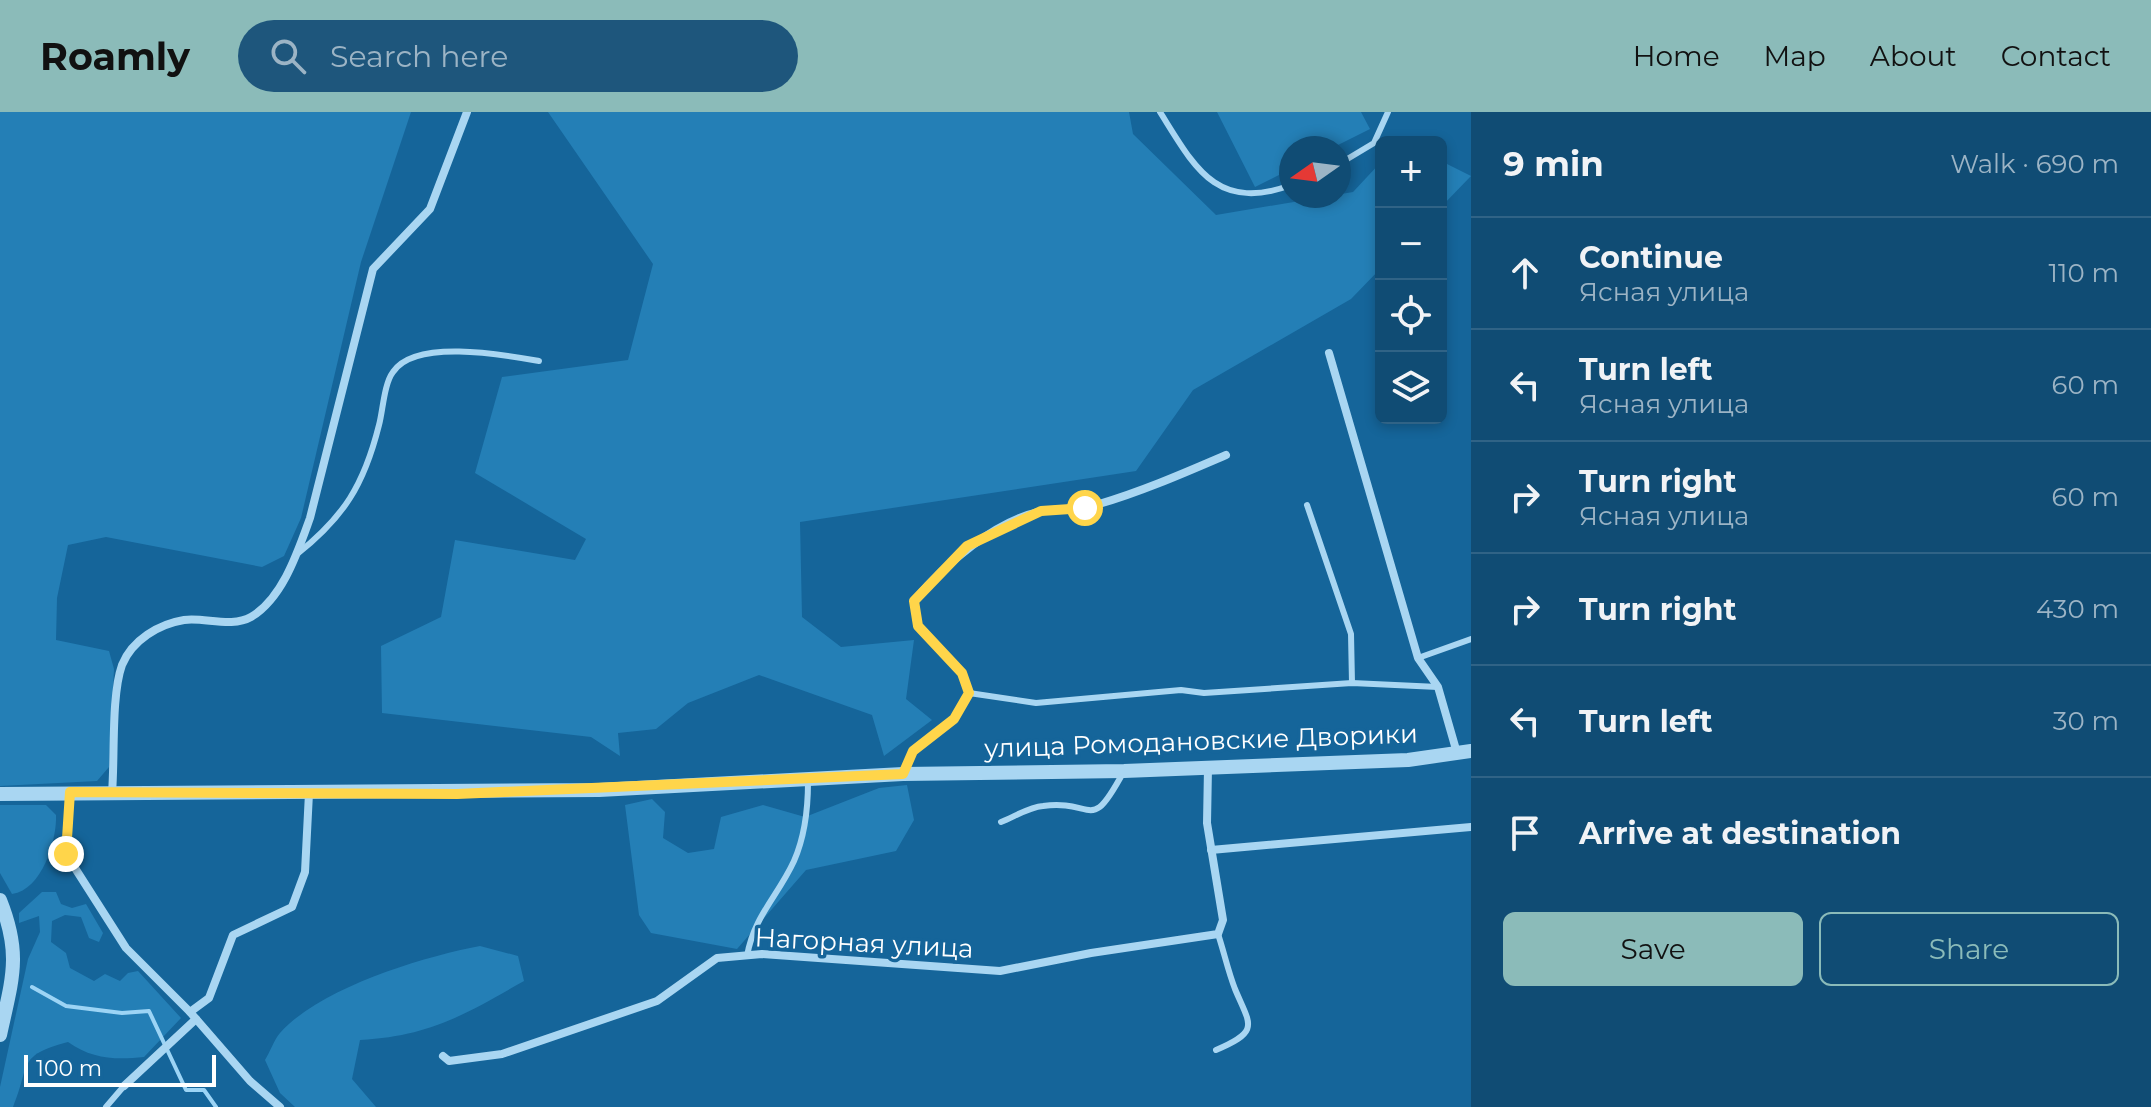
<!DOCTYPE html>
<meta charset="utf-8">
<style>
body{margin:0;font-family:Montserrat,sans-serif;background:#1e567c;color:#f1f3f6}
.controls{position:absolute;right:24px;top:24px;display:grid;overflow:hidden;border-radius:12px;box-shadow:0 4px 12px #0003}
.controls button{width:72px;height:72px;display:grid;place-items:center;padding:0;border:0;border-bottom:2px solid #306386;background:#104c74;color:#f1f3f6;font:40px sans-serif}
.compass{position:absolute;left:1279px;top:24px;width:72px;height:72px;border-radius:50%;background:#104c74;box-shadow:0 4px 12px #0003;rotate:256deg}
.scale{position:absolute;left:24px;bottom:20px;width:192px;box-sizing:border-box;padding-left:8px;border:4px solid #fff;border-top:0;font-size:22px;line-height:28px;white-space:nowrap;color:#fff;-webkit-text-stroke:6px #15659a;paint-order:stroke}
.stop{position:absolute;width:24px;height:24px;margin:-18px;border:6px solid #ffd54a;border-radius:50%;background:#fff}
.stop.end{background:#ffd54a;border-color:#fff;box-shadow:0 2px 8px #0008}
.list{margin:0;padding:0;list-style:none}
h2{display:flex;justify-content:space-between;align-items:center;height:104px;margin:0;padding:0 32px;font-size:34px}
h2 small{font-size:26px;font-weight:400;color:#9cb4c5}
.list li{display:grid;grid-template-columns:52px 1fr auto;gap:24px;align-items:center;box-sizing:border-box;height:112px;padding:0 32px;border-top:2px solid #306386}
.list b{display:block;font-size:30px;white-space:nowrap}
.list p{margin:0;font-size:26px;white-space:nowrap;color:#9cb4c5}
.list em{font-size:26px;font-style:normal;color:#9cb4c5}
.actions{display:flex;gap:16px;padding:24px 32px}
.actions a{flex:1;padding:18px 0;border:2px solid #8bbbb9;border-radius:12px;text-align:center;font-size:28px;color:#8bbbb9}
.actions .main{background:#8bbbb9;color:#111}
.icon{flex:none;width:44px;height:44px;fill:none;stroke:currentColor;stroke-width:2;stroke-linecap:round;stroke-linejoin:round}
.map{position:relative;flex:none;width:1471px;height:995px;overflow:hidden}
header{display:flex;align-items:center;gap:48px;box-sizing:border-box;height:112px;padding:0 40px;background:#8bbbb9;color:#111}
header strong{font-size:38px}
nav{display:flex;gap:44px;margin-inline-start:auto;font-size:28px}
.search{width:560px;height:72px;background:#1e567c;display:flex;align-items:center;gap:20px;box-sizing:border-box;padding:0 28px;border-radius:44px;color:#9cb4c5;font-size:30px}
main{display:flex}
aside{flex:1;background:#104c74}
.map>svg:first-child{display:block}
</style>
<header>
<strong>Roamly</strong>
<div class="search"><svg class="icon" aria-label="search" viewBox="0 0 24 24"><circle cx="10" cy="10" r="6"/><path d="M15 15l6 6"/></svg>Search here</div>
<nav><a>Home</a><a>Map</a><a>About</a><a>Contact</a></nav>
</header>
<main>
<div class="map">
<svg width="1471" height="995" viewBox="0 0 1471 995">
<rect width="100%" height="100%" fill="#15659a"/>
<g fill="#247fb6">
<polygon points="0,0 411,0 361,150 301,406 284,444 262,455 106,425 68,433 57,486 56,528 109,539 114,557 109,655 97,669 0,674"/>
<polygon points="548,0 1129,0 1133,22 1216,103 1353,80 1381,50 1381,156 1351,187 1193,278 1136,359 800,410 802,505 841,535 914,528 906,587 932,608 884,644 872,603 759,563 688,591 656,617 618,621 620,644 591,625 382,601 381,534 441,505 455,428 575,448 586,427 475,361 502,265 628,248 653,152"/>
<polygon points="1217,0 1361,0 1370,17 1332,36 1291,36 1291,57 1255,75"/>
<polygon points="1441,49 1471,64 1441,95"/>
<polygon points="907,673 914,708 896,739 806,758 737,837 651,821 639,803 625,693 652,687 665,700 663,726 688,741 714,737 721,705 763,693 805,705 879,676"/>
<path d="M0 693H46L56 703C57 728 42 778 12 782L0 761Z"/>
<path d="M42 780H56L61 792 72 796 86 792 103 821 99 830 89 826 81 805 65 803 52 809 51 830 66 841 70 856 94 869 105 862 120 869 128 861 138 859 181 906 144 945C115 948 92 947 68 930 16 944 31 952 13 995H0V975L28 847 40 820 39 804 19 811V801Z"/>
<path d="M480 834 518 844 524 869C464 903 430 924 360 928L352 967 376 995H295L280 981 265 948C270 940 274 928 280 921 320 876 422 845 480 834Z"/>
</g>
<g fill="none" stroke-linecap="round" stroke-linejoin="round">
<polyline stroke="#9cd4f5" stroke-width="4" points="32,875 66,894 122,901 149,899 186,978 204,978 216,995"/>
<g stroke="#a9d6f2" stroke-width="6">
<path d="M1160 0C1194 54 1216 101 1291 73"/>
<polyline points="1339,52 1374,31 1388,0"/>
<polyline points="1307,393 1351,522 1352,571"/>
<path d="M296 443C344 405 364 373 379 313 383 298 384 272 393 260 415 226 505 243 539 249"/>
<polyline points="1418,546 1471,527"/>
<polyline points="969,581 1036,591 1181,578 1204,581 1352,571 1438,575"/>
<path d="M1001 710C1014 705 1029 695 1043 694 1096 687 1089 724 1124 659"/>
<path d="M747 844C754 804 778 784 794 749 805 724 808 696 808 670"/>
<path d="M1216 938C1261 919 1250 913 1235 877 1228 859 1224 840 1218 822"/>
<polyline points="106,995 124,974"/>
</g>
<g stroke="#a9d6f2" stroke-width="8">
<polyline points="1329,241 1418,546 1438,575 1457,641"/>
<path d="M903 662 913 639 954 607 969 581 962 561 918 514 914 489C943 454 997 406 1044 399 1063 396 1081 398 1099 392 1143 379 1184 361 1226 343"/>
<polyline points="70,680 66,742 126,836 190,900 250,969 280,995"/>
<path d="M112 681C115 646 111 584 122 553 132 528 159 512 184 508 204 505 232 516 251 505 283 486 298 439 310 406L373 157 430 97 467 0"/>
<polyline points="1211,738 1471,715"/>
<polyline points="190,900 209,886 233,823 292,795 305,760 309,681"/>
<polyline points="443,944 449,949 502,942 657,889 717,846 762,842 1000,859 1091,841 1218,822 1223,808 1207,711 1208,656"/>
<polyline points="124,974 196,907"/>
</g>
<g stroke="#a9d6f2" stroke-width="14">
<polyline points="0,682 599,678 903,662 1124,659 1408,648 1471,639"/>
<path d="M0 788C22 843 12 867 0 923"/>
</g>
</g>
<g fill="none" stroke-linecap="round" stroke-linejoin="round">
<polyline stroke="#ffd54a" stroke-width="10" points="66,742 70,680 457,682 903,662 913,639 954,607 969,581 962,561 918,514 914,489 967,434 1041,399 1085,396"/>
</g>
<g text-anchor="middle" stroke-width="7" stroke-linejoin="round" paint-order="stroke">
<g font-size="26" fill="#fff" stroke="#15659a">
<text transform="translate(1201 629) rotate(-2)" y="9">улица Ромодановские Дворики</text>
<text transform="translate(864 831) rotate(3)" y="9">Нагорная улица</text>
</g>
</g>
</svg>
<div class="controls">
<button>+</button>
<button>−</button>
<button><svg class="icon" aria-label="locate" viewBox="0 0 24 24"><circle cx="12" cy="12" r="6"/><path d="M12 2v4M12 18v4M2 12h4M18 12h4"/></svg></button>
<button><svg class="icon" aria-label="layers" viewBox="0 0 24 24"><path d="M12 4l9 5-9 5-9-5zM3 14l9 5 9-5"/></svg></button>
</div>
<svg class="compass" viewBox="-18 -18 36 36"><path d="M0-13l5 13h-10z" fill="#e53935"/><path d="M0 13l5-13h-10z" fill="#9cb4c5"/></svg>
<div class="scale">100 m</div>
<div class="stop" style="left:1085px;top:396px"></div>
<div class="stop end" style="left:66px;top:742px"></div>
</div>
<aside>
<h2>9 min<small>Walk · 690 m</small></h2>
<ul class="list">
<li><svg class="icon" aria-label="ahead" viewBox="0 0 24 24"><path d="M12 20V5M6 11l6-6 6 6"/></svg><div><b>Continue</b><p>Ясная улица</p></div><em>110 m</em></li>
<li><svg class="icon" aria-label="left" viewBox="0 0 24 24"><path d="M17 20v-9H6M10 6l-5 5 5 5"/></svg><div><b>Turn left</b><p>Ясная улица</p></div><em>60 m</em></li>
<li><svg class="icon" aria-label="right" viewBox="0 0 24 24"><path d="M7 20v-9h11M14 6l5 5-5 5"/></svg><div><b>Turn right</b><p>Ясная улица</p></div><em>60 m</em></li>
<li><svg class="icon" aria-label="right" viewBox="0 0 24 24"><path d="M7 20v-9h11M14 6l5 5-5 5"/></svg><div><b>Turn right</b></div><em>430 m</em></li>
<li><svg class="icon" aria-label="left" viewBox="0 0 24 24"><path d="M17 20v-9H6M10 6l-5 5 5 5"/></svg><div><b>Turn left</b></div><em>30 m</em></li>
<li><svg class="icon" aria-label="arrive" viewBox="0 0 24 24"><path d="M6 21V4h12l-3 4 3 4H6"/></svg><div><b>Arrive at destination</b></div></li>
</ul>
<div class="actions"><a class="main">Save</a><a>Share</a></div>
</aside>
</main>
